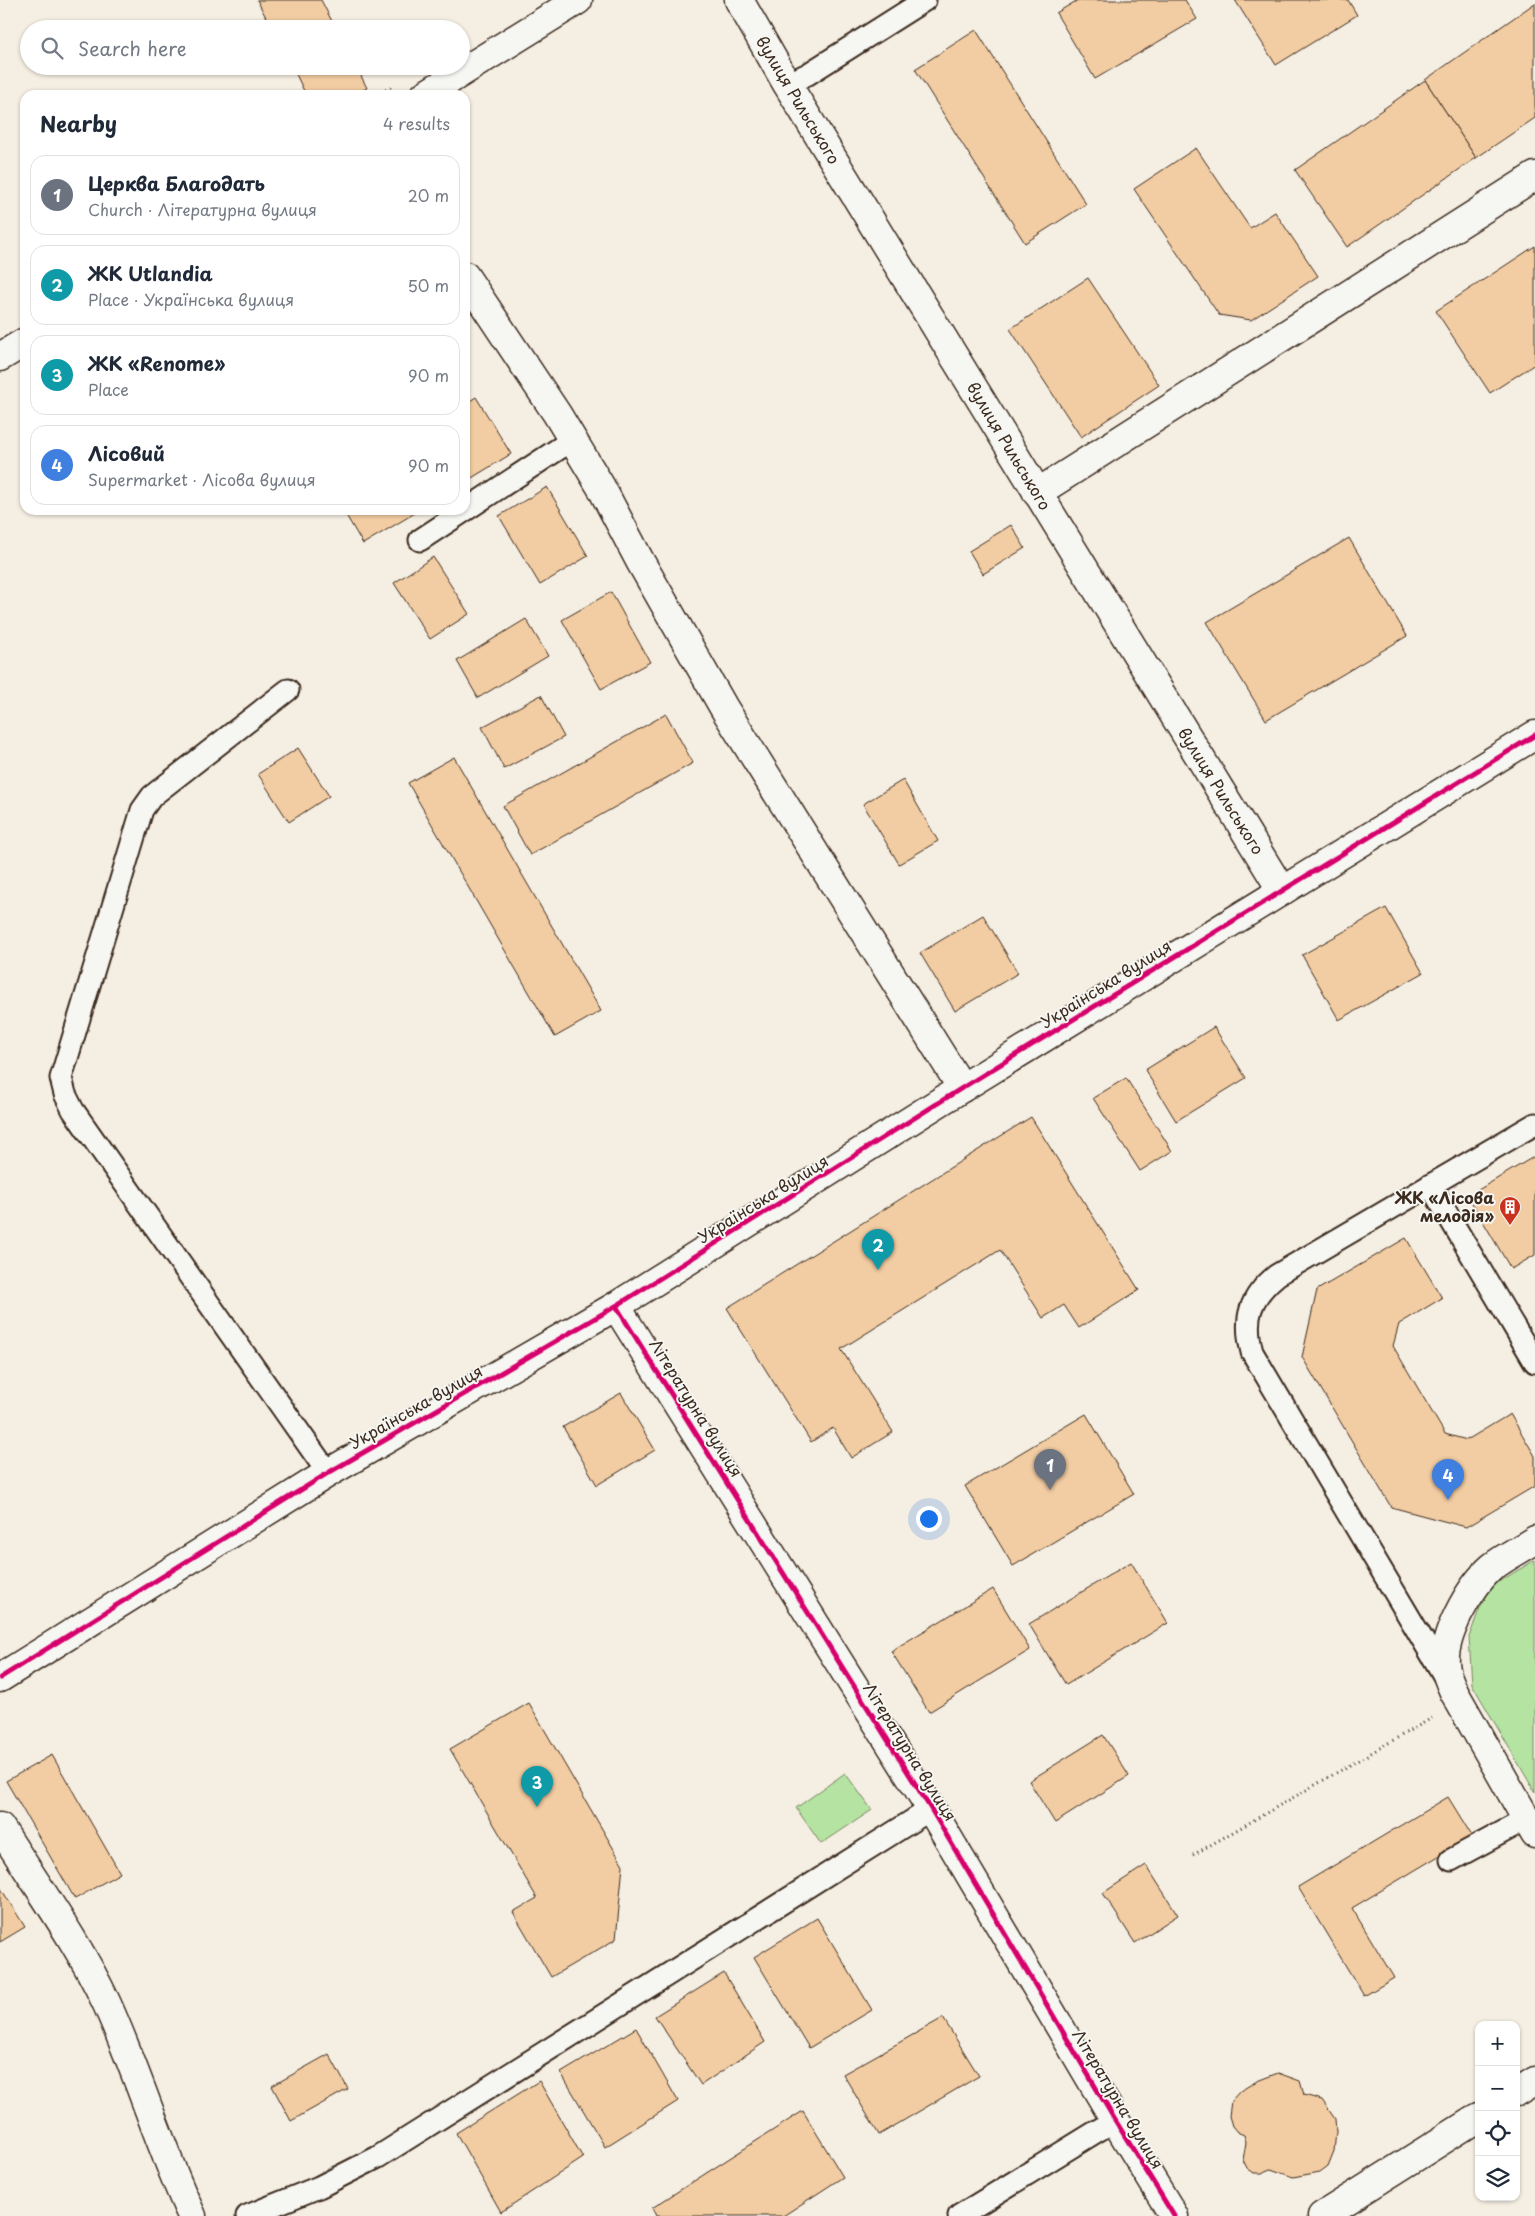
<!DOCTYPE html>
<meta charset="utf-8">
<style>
body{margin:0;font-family:"Playpen Sans",sans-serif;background:#f2f2f3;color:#1f2937}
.controls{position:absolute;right:15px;bottom:15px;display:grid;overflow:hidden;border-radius:10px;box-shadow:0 1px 4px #0004}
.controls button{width:45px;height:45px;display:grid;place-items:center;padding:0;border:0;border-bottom:1px solid #e0e1e3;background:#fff;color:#1f2937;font:25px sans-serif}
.you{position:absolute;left:928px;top:1518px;width:18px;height:18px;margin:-12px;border:4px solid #fff;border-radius:50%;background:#1a73e8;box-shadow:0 0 0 8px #1a73e833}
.badge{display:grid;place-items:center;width:32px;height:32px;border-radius:50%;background:#c8321e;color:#fff;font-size:16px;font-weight:700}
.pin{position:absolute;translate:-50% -41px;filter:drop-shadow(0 1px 2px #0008)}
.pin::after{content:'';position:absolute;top:26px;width:18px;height:15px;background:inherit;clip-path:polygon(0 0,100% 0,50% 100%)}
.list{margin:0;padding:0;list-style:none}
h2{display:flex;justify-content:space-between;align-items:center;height:65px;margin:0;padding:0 20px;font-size:21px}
h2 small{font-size:16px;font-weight:400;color:#747a83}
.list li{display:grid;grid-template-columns:32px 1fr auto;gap:15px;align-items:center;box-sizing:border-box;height:80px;margin:0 10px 10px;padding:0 10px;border:1px solid #e0e1e3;border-radius:15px}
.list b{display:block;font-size:19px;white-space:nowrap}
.list p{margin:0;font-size:16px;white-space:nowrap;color:#747a83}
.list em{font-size:16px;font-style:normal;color:#747a83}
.icon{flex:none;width:28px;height:28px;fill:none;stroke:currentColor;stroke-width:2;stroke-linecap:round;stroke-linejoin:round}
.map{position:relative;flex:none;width:1535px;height:2216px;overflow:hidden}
.search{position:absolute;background:#fff;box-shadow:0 1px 4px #0004;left:20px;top:20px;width:450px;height:55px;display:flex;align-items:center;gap:12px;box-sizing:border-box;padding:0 18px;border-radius:28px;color:#747a83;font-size:19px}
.panel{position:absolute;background:#fff;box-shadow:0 1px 4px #0004;left:20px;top:90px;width:450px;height:425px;border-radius:15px}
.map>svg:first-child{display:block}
</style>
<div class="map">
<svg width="1535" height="2216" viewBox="0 0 1535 2216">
<rect width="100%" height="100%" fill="#f5eee2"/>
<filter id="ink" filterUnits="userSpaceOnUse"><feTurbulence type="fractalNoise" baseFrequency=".02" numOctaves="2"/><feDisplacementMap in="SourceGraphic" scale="10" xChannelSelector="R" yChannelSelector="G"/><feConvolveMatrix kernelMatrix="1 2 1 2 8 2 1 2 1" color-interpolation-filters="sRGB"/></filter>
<g filter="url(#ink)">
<g fill="#b4e3a2" stroke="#788660">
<polygon points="1535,1560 1535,1792 1472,1684 1469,1637 1487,1589"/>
<polygon points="845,1773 872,1810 821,1844 796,1808"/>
</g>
<g fill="#f2cca2" stroke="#3b2a1e">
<polygon points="257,0 321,0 336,29 272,29"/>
<polygon points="1078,0 1185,0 1197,19 1095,79 1056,13"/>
<polygon points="1235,0 1348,0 1357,15 1276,65"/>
<polygon points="1535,3 1535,118 1476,158 1425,80"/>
<polygon points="976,30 1086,204 1025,243 915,69"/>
<polygon points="292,66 356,66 367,88 353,95 306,95"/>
<polygon points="1425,80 1476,158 1347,247 1295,170"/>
<polygon points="1196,148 1250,228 1275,212 1318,276 1251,320 1219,315 1134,189"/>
<polygon points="1535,246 1535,364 1490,393 1436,311"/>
<polygon points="1088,278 1159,385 1081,437 1010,329"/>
<polygon points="476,397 511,454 465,482 465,404"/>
<polygon points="547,487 588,556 540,585 499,516"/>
<polygon points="343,510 420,510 363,544"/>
<polygon points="1011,525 1025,548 983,574 969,551"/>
<polygon points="1349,538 1407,636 1266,720 1207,622"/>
<polygon points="433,557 469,614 430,639 394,583"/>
<polygon points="611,592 650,662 601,689 562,620"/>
<polygon points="526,619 548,656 478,698 457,661"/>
<polygon points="541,695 564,737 504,769 482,727"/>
<polygon points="666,714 693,763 530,855 503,806"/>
<polygon points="298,748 329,796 289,822 258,774"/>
<polygon points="454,757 601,1011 555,1037 408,783"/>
<polygon points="903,780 938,841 899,864 863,804"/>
<polygon points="1386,908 1423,973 1339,1020 1302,955"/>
<polygon points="983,915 1018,973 955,1011 920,953"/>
<polygon points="1214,1027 1246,1078 1176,1121 1145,1070"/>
<polygon points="1126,1078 1172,1151 1140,1171 1093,1098"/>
<polygon points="1031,1117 1139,1290 1079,1328 1064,1305 1043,1318 1000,1250 841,1349 893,1432 851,1458 833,1428 811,1442 727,1308"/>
<polygon points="1535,1156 1535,1255 1511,1269 1468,1196"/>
<polygon points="1406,1238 1442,1298 1399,1324 1393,1346 1445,1434 1467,1440 1510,1414 1535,1456 1535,1486 1466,1527 1391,1507 1302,1357 1317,1290"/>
<polygon points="621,1393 655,1450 597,1485 563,1427"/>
<polygon points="1086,1414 1134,1494 1013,1566 965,1486"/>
<polygon points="1131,1562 1168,1623 1066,1685 1029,1624"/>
<polygon points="993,1589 1030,1650 929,1712 891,1651"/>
<polygon points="529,1703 623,1865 616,1939 551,1977 513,1912 537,1898 450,1749"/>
<polygon points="1103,1735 1129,1776 1055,1823 1029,1781"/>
<polygon points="52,1755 120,1873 75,1899 6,1781"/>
<polygon points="1448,1797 1472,1836 1352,1908 1394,1978 1364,1996 1298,1887"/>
<polygon points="1146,1865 1178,1915 1135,1943 1103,1893"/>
<polygon points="0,1887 25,1927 0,1942"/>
<polygon points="817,1918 872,2010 809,2048 754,1957"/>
<polygon points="724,1973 765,2042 701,2085 655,2016"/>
<polygon points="943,2018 979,2076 879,2135 843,2074"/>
<polygon points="636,2028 678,2101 605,2147 561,2073"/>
<polygon points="329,2054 348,2089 291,2121 272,2086"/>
<polygon points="1278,2073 1300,2081 1304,2095 1322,2100 1335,2119 1336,2132 1334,2151 1328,2166 1320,2172 1293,2177 1271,2169 1262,2173 1254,2173 1247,2168 1243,2160 1246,2142 1244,2135 1237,2132 1232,2126 1229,2116 1231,2101 1240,2091 1257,2081"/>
<polygon points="539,2081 583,2158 501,2212 456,2133"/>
<polygon points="803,2111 843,2177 783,2216 656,2216 652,2208"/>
</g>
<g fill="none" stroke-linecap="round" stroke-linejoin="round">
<g stroke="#3b2a1e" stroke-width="25">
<g id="service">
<polyline points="787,84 808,74 925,0"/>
<polyline points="420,540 572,440"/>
<polyline points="288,690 152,796 142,810 61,1078 65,1094 73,1110 328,1473"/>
<polyline points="1430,1185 1535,1362"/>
<path d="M1446 1679 1252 1352C1243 1318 1250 1297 1277 1275L1535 1124"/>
<polyline points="1451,1860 1527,1819"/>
<polyline points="247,2216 319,2187 378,2157 931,1809"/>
<polyline points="959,2216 1115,2120"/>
</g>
</g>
<g stroke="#3b2a1e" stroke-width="31">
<g id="minor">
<polyline points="739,0 787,84 1282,891"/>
<polyline points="425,95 578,0"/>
<polyline points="465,276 557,414 601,487 640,561 724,708 962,1088"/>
<polyline points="0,357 25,342"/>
<polyline points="1037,493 1535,176"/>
<polyline points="616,1306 931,1809 1115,2120 1174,2216"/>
<path d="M1535 1540C1521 1549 1505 1557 1492 1567 1470 1586 1439 1640 1446 1670 1447 1677 1451 1685 1454 1692L1535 1834"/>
<polyline points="0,1678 328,1473 616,1306 962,1088 1535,735"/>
<path d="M0 1827C35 1883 78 1942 106 2002 138 2072 159 2146 192 2216"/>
<polyline points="1516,2093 1535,2081"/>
<polyline points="1322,2216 1479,2117"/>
</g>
</g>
<g stroke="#3b2a1e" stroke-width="3" stroke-dasharray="1 4" stroke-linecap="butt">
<polyline points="377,95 394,85"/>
<polyline points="1193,1855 1432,1718"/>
</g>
<use href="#service" stroke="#f6f6f2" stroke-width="21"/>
<use href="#minor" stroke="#f6f6f2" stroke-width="28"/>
<g stroke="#f6f6f2" stroke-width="8">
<g id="cycleway">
<polyline points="616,1306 931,1809 1115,2120 1174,2216"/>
<polyline points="0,1678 328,1473 616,1306 962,1088 1535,735"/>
</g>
</g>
<use href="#cycleway" stroke="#d6006c" stroke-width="5"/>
</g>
</g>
<defs>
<g id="building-pin" transform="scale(1.125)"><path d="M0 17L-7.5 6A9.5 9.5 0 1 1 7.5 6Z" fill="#c8321e" stroke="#f6f6f2"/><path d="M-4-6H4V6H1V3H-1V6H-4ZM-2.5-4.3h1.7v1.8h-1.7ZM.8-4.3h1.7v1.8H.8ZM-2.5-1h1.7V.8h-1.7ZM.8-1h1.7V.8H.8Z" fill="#fff"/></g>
</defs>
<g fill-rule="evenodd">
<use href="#building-pin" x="1510" y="1207"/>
</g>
<g text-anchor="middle" stroke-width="4" stroke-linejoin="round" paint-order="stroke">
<g font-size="16" fill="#3b2a1e" stroke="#f6f6f2">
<text transform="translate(798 100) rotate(59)" y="6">вулиця Рильського</text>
<text transform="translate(1009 446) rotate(59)" y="6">вулиця Рильського</text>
<text transform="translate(1221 791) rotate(58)" y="6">вулиця Рильського</text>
<text transform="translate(1106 984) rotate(-32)" y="6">Українська вулиця</text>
<text transform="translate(763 1199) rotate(-32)" y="6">Українська вулиця</text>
<text transform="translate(416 1407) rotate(-30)" y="6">Українська вулиця</text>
<text transform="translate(696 1408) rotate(58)" y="6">Літературна вулиця</text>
<text transform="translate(910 1752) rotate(58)" y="6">Літературна вулиця</text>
<text transform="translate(1118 2099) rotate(59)" y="6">Літературна вулиця</text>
</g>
<g font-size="16" font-weight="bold" fill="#3b2a1e" stroke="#f6f6f2" text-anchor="end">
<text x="1494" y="1204">ЖК «Лісова<tspan x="1494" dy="18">мелодія»</tspan></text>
</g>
</g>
</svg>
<div class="controls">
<button>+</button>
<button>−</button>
<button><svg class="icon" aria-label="locate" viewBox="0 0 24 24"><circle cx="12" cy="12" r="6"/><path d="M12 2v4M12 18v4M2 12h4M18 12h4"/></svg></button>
<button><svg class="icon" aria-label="layers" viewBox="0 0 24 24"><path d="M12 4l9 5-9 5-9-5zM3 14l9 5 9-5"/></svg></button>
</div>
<div class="you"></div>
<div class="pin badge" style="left:1050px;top:1490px;background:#6b7280">1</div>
<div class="pin badge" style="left:878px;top:1270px;background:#0f9aa8">2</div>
<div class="pin badge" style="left:537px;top:1807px;background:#0f9aa8">3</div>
<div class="pin badge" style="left:1448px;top:1500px;background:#3f7fe0">4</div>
<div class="search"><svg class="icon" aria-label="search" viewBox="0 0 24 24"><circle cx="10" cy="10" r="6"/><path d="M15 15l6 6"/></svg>Search here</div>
<section class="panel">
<h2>Nearby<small>4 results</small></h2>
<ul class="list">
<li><span class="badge" style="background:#6b7280">1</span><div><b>Церква Благодать</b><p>Church · Літературна вулиця</p></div><em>20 m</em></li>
<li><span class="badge" style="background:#0f9aa8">2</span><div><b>ЖК Utlandia</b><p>Place · Українська вулиця</p></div><em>50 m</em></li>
<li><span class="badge" style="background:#0f9aa8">3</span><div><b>ЖК «Renome»</b><p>Place</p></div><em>90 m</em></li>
<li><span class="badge" style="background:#3f7fe0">4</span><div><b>Лісовий</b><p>Supermarket · Лісова вулиця</p></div><em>90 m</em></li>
</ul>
</section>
</div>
